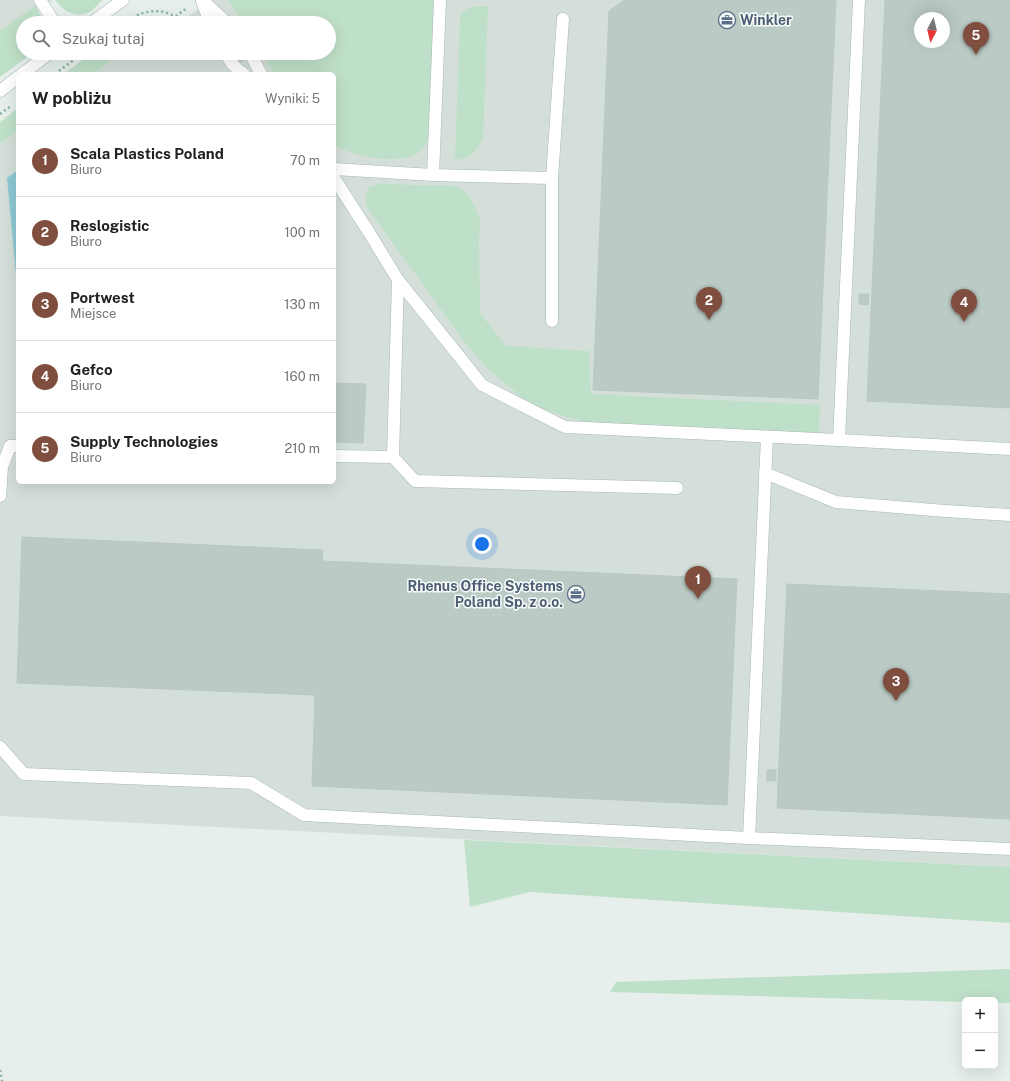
<!DOCTYPE html>
<html lang="pl">
<meta charset="utf-8">
<style>
body{margin:0;font-family:"Public Sans",sans-serif;background:#f6f6f6;color:#202124}
.controls{position:absolute;right:12px;bottom:12px;display:grid;overflow:hidden;border-radius:6px;box-shadow:0 4px 16px #0002}
.controls button{width:36px;height:36px;display:grid;place-items:center;padding:0;border:0;border-bottom:1px solid #e0e0e0;background:#fff;color:#202124;font:20px sans-serif}
.compass{position:absolute;left:914px;top:12px;width:36px;height:36px;border-radius:50%;background:#fff;box-shadow:0 4px 16px #0002;rotate:187deg}
.you{position:absolute;left:482px;top:544px;width:14px;height:14px;margin:-10px;border:3px solid #fff;border-radius:50%;background:#1a73e8;box-shadow:0 0 0 6px #1a73e833}
.badge{display:grid;place-items:center;width:26px;height:26px;border-radius:50%;background:#7f4e3f;color:#fff;font-size:13px;font-weight:700}
.pin{position:absolute;translate:-50% -33px;filter:drop-shadow(0 1px 2px #0008)}
.pin::after{content:'';position:absolute;top:21px;width:14px;height:12px;background:inherit;clip-path:polygon(0 0,100% 0,50% 100%)}
.list{margin:0;padding:0;list-style:none}
h2{display:flex;justify-content:space-between;align-items:center;height:52px;margin:0;padding:0 16px;font-size:17px}
h2 small{font-size:13px;font-weight:400;color:#757577}
.list li{display:grid;grid-template-columns:26px 1fr auto;gap:12px;align-items:center;box-sizing:border-box;height:72px;padding:0 16px;border-top:1px solid #e0e0e0}
.list b{display:block;font-size:15px;white-space:nowrap}
.list p{margin:0;font-size:13px;white-space:nowrap;color:#757577}
.list em{font-size:13px;font-style:normal;color:#757577}
.icon{flex:none;width:22px;height:22px;fill:none;stroke:currentColor;stroke-width:2;stroke-linecap:round;stroke-linejoin:round}
.map{position:relative;flex:none;width:1010px;height:1081px;overflow:hidden}
.search{position:absolute;background:#fff;box-shadow:0 4px 16px #0002;left:16px;top:16px;width:320px;height:44px;display:flex;align-items:center;gap:10px;box-sizing:border-box;padding:0 14px;border-radius:22px;color:#757577;font-size:15px}
.panel{position:absolute;background:#fff;box-shadow:0 4px 16px #0002;left:16px;top:72px;width:320px;height:412px;border-radius:6px}
.map>svg:first-child{display:block}
</style>
<div class="map">
<svg width="1010" height="1081" viewBox="0 0 1010 1081">
<rect width="100%" height="100%" fill="#e6efeb"/>
<g fill="#d4dfda" fill-rule="evenodd">
<polygon points="0,0 53,0 0,37"/>
<path d="M213 0H1010V867L0 816V144L18 131V482H334V74H93L121 53H329V23H177ZM920 18H944V42H920Z"/>
</g>
<g fill="#bfe0c8">
<path d="M55 0H103C99 3 95 8 91 11 76 19 64 12 55 0Z"/>
<path d="M228 0H437L430 134C428 140 425 147 421 151 401 167 355 157 334 145V74H275L262 53H329V23H243Z"/>
<polygon points="35,6 45,23 23,23 23,53 33,53 0,77 0,31"/>
<path d="M488 6 483 139C474 153 472 158 455 160L460 18C466 4 475 7 488 6Z"/>
<polygon points="143,17 155,17 175,23 133,23"/>
<polygon points="92,53 121,53 93,74 64,74"/>
<polygon points="18,108 18,131 0,144 0,122"/>
<path d="M378 184 456 186 464 191 471 199 480 219 479 241 480 313 506 346 589 351 591 394 820 405 819 433 591 423 566 417 541 408 520 396 487 368 466 344 368 209C364 200 365 196 369 187Z"/>
<polygon points="464,840 1010,867 1010,923 530,892 470,907"/>
<polygon points="1010,969 1010,1003 995,1003 995,1000 965,1000 965,1002 610,992 616,982"/>
</g>
<polygon fill="#8ec9d4" points="18,170 18,296 7,178"/>
<g fill="#bbcac4" stroke="#b8c9c2" fill-rule="evenodd">
<polygon points="624,0 836,0 818,399 593,390 609,11"/>
<path d="M885 0H1010V408L867 401ZM920 18H944V42H920Z"/>
<polygon points="234,53 242,53 246,58 240,62"/>
<polygon points="859,294 869,294 868,305 859,304"/>
<polygon points="334,383 366,384 363,443 334,442"/>
<polygon points="22,537 323,550 322,561 737,579 727,805 312,786 315,695 17,683"/>
<polygon points="787,584 1010,594 1010,819 777,808"/>
<rect x="767" y="770" width="9" height="11"/>
</g>
<g fill="none" stroke-linecap="round" stroke-linejoin="round">
<g stroke="#a8b8b2" stroke-width="13">
<g id="minor">
<polyline points="40,0 55,23"/>
<polyline points="202,0 227,23"/>
<polyline points="202,1 210,23"/>
<polyline points="91,23 123,0"/>
<path d="M225 53C230 61 235 69 244 74"/>
<polyline points="250,53 261,74"/>
<polyline points="22,74 50,53"/>
<polyline points="0,91 18,77"/>
<polyline points="334,169 433,175 440,0"/>
<polyline points="433,175 552,178 552,321"/>
<polyline points="334,178 370,234 398,280 482,385 565,427 839,440 1010,449"/>
<polyline points="552,178 563,19"/>
<polyline points="839,440 859,0"/>
<polyline points="334,456 393,457 398,280"/>
<polyline points="393,457 415,481 677,488"/>
<polyline points="765,473 836,502 945,511 1010,515"/>
<polyline points="0,496 2,467 10,446 18,446"/>
<polyline points="0,747 24,774 251,783 304,815 749,838 1010,849"/>
<polyline points="749,838 767,437"/>
</g>
</g>
<g stroke="#86b3a5" stroke-width="2.5" stroke-dasharray="2 3" stroke-linecap="butt">
<path d="M124 23C136 14 149 9 164 12 168 13 172 15 176 16L187 8"/>
<polyline points="55,74 83,53"/>
<polyline points="0,114 11,106"/>
<polyline points="0,1070 2,1081"/>
</g>
<use href="#minor" stroke="#fff" stroke-width="12"/>
</g>
<defs>
<g id="office-ring" transform="scale(0.9)"><circle r="9.5" fill="#f7fbf9" stroke="#5c6f8a" stroke-width="1.5"/><path d="M-6-3h4V-5.5h4V-3h4V5H-6ZM-1-4.5V-3h2v-1.5ZM-6 0V1H6V0Z" fill="#5c6f8a"/></g>
</defs>
<g fill-rule="evenodd">
<use href="#office-ring" x="727" y="20"/>
<use href="#office-ring" x="576" y="594"/>
</g>
<g text-anchor="middle" stroke-width="3" stroke-linejoin="round" paint-order="stroke">
<g font-size="14" font-weight="bold" fill="#4e5e75" stroke="#f7fbf9" text-anchor="start">
<text x="740" y="25">Winkler</text>
<text x="563" y="591" text-anchor="end">Rhenus Office Systems<tspan x="563" dy="16">Poland Sp. z o.o.</tspan></text>
</g>
</g>
</svg>
<div class="controls">
<button>+</button>
<button>−</button>
</div>
<svg class="compass" viewBox="-18 -18 36 36"><path d="M0-13l5 13h-10z" fill="#e53935"/><path d="M0 13l5-13h-10z" fill="#757577"/></svg>
<div class="you"></div>
<div class="pin badge" style="left:698px;top:599px">1</div>
<div class="pin badge" style="left:709px;top:320px">2</div>
<div class="pin badge" style="left:896px;top:701px">3</div>
<div class="pin badge" style="left:964px;top:322px">4</div>
<div class="pin badge" style="left:976px;top:55px">5</div>
<div class="search"><svg class="icon" aria-label="search" viewBox="0 0 24 24"><circle cx="10" cy="10" r="6"/><path d="M15 15l6 6"/></svg>Szukaj tutaj</div>
<section class="panel">
<h2>W pobliżu<small>Wyniki: 5</small></h2>
<ul class="list">
<li><span class="badge">1</span><div><b>Scala Plastics Poland</b><p>Biuro</p></div><em>70 m</em></li>
<li><span class="badge">2</span><div><b>Reslogistic</b><p>Biuro</p></div><em>100 m</em></li>
<li><span class="badge">3</span><div><b>Portwest</b><p>Miejsce</p></div><em>130 m</em></li>
<li><span class="badge">4</span><div><b>Gefco</b><p>Biuro</p></div><em>160 m</em></li>
<li><span class="badge">5</span><div><b>Supply Technologies</b><p>Biuro</p></div><em>210 m</em></li>
</ul>
</section>
</div>
